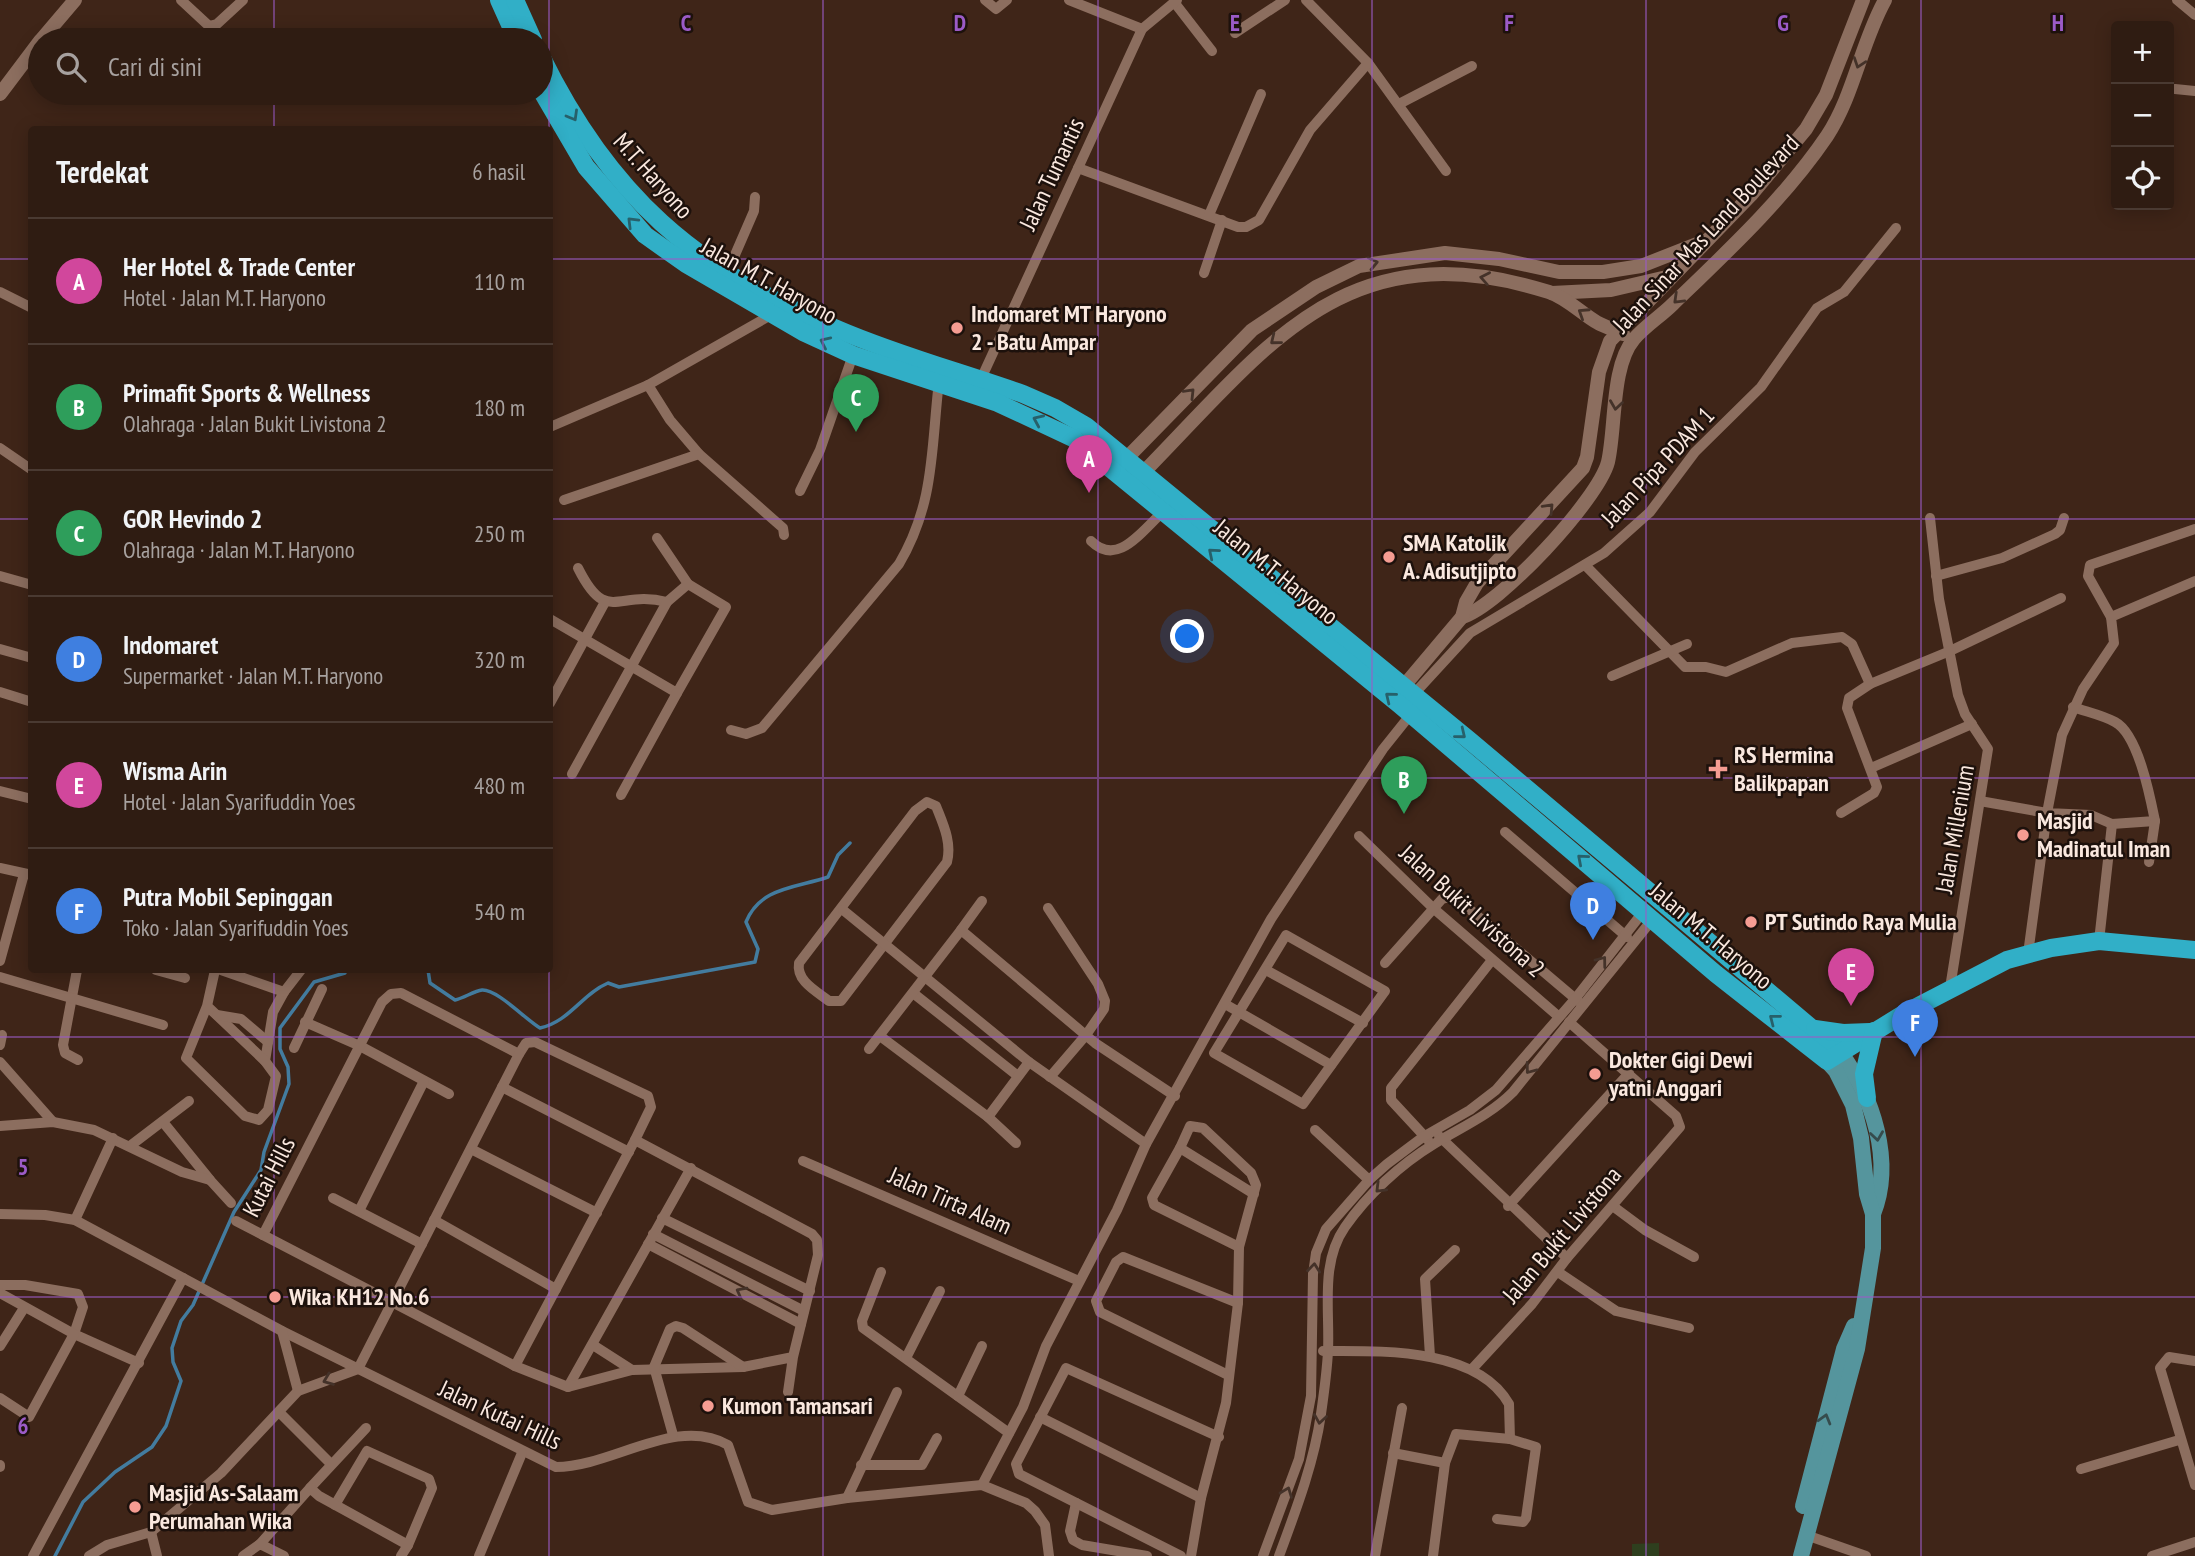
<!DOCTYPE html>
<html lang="id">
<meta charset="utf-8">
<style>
body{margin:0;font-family:"PT Sans Narrow",sans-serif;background:#3b2920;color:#f1f3f6}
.controls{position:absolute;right:21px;top:21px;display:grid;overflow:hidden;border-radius:7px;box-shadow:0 4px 18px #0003}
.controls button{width:63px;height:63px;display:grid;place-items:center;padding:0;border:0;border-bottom:2px solid #4a3a32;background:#2f1c12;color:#f1f3f6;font:35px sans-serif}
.you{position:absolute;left:1188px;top:637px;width:24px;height:24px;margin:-18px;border:5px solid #fff;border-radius:50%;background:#1a73e8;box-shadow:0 0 0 10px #1a73e833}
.badge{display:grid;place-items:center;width:46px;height:46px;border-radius:50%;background:#f59c92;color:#fff;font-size:23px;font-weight:700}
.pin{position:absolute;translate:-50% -58px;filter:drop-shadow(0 2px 4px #0008)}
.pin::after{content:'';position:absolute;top:37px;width:24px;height:21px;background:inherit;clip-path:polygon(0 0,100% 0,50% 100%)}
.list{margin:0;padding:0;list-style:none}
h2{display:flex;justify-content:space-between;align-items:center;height:91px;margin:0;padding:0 28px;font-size:30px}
h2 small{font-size:23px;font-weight:400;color:#a7a19f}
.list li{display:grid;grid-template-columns:46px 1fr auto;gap:21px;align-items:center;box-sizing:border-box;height:126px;padding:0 28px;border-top:2px solid #4a3a32}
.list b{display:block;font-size:26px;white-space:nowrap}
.list p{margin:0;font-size:23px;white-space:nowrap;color:#a7a19f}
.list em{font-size:23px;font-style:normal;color:#a7a19f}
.icon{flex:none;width:38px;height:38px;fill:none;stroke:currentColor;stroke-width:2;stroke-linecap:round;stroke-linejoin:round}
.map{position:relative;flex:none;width:2195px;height:1556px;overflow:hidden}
.search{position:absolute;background:#2f1c12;box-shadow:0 4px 18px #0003;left:28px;top:28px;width:525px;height:77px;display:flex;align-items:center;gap:18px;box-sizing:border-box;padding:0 24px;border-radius:38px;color:#a7a19f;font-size:26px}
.panel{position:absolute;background:#2f1c12;box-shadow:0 4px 18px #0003;left:28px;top:126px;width:525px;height:847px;border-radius:7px}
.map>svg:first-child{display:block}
</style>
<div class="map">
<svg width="2195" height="1556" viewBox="0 0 2195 1556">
<rect width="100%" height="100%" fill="#3f2518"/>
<polygon fill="#2e3f1e" points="1659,1543 1659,1556 1632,1556 1632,1544"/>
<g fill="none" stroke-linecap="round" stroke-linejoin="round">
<g stroke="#437c9f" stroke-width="3.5">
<path d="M428 970 430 983 455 1000C464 998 474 991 482 990 497 989 525 1019 540 1028 569 1022 582 994 608 983L619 987 755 962 758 949 746 922C760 887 796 888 828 877L838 855 850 843"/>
<polyline points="55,1556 83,1502 115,1472 152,1447 166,1426 181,1381 173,1362 172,1348 181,1321 193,1305 234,1212 261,1170 264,1152 289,1084 288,1067 280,1049 280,1028 314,982 345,973 345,970"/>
</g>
<g stroke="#8c6e5f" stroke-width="10">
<polyline points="181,0 209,26 217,24 243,0"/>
<polyline points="985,0 996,9 1007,0"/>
<polyline points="1069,0 1142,29"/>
<polyline points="2177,0 2195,15"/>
<polyline points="1174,2 1212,51"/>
<polyline points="1235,33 1285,0"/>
<polyline points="1368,63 1446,171"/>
<polyline points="2175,89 2195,91"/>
<polyline points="1399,104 1472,66"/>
<polyline points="1078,168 1238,227 1246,227 1259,220 1310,130 1368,63 1306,0"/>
<polyline points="1209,215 1261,94"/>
<polyline points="728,271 754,211 755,197"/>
<polyline points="1204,273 1222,220"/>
<polyline points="0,292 32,308"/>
<polyline points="981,379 1142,29 1177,0"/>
<polyline points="648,385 670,420 699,454 783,528 784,535"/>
<polyline points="550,427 648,385 771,315"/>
<polyline points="0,448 32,470"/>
<polyline points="800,491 820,450 853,355"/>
<polyline points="564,500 699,454"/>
<polyline points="1930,518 1939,599 1958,695 1965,714 1988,749 1950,988"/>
<polyline points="657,538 688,584"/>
<path d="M1091 541C1118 568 1142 530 1164 511"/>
<polyline points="1585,565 1685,667 1706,667 1726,672 1792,643 1842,637 1852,644 1870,684"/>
<path d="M578 568C607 626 617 589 667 602"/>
<polyline points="0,576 32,585"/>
<polyline points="1936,576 2002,558 2055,534 2060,530 2064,518"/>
<polyline points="2111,617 2088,576 2090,565 2195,529"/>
<polyline points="550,619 677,693 726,607 688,584 667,602 572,774"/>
<polyline points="0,649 32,658"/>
<polyline points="1612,676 1687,644"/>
<polyline points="0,692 32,702"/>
<polyline points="1413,695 1470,633 1604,553 1650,512 1695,452 1761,387 1817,308 1844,292 1896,228"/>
<polyline points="550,703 605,602"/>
<path d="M2073 707C2087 712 2102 715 2115 722 2138 734 2150 796 2155 821L2112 824 2099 941"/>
<path d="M731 730 746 734 762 728 899 564C935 503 931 449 939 381"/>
<polyline points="1871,768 1972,724"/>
<polyline points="0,791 32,799"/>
<polyline points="621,795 677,693"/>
<polyline points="1980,801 2047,813 2028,954"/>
<path d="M927 802 936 806C943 824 952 842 947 862L841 1001H829C816 991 796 981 799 963L915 811Z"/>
<polyline points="1841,813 1874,793 1877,787 1847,708 1849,698 1870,684 1950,651 2061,598"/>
<polyline points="2112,824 2091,815 2047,813 2062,735 2083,689 2114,643 2111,617 2195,581"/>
<polyline points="1505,832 1627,937"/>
<polyline points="1359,836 1433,908 1558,1016"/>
<polyline points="2149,862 2155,821"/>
<polyline points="0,868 32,875"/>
<polyline points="1048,908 1098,984 1105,1001 1104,1009 1086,1035 1050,1077"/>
<polyline points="843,910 1029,1062 1146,1144"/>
<polyline points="961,930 982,901"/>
<polygon points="1286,935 1385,991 1303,1104 1214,1053"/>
<polyline points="0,961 24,874"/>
<polyline points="1385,963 1442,899 1454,896 1578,1001"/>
<polyline points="77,970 63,1045 65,1053 78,1060"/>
<polyline points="156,970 185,978"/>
<polyline points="221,970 284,992 273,1012 265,1061"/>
<polyline points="1266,970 1363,1023"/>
<polyline points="0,977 163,1025"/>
<polyline points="284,992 301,970"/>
<polyline points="913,993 1018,1076"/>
<polyline points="1225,1004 1331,1065"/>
<polyline points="207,1006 265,1061 276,1076 268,1110 259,1120 245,1116 186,1058 207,1006 215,970"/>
<polyline points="217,1015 241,1019 268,1042"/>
<polyline points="305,1022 360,1046 449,1094"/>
<polyline points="880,1036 988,1117 1029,1062"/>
<polyline points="0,1045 2,1035"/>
<polyline points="294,1048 322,989"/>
<polyline points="869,1049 961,930 1095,1043 1175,1096"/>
<polyline points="0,1062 53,1122"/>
<polyline points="502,1087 629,1152"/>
<polyline points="988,1117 1016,1143"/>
<polyline points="163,1122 210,1180"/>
<polyline points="0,1126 53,1122 94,1130 182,1172 210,1180 231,1203"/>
<polyline points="1315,1130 1369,1180"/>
<polyline points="1439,1136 1567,1258"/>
<polyline points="1428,1140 1391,1100 1391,1088 1492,960"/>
<polyline points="130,1146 189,1101"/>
<polyline points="1180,1148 1152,1198 1154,1205 1239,1247"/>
<polyline points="471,1149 597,1213"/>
<polyline points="803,1161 1079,1281"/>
<polyline points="333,1198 422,1244"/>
<polyline points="1508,1206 1629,1073"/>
<polyline points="1614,1207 1645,1230 1694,1257"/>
<polyline points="359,1211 424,1081"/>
<path d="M0 1214 45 1215 75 1220 282 1331 556 1467C612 1467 676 1415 728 1445L748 1502 772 1510 847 1498 982 1485 1026 1503 1035 1511 1045 1525 1049 1556"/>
<polyline points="662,1218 810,1291"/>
<polyline points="75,1220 113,1138"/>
<polyline points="434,1220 556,1289"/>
<polyline points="236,1221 263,1235"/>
<polyline points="653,1234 804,1311"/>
<polyline points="648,1244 801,1324"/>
<polyline points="881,1272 862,1321 863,1328 1009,1433"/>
<polyline points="1558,1272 1616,1311 1689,1328"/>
<polyline points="0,1285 25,1285 78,1294 83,1307 74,1334 139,1363"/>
<polyline points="0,1293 74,1334 29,1417 0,1398"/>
<polyline points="282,1331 298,1391"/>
<polyline points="593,1345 632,1370"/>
<polyline points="0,1346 24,1308"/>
<path d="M1323 1351C1380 1351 1477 1347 1509 1404L1510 1439"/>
<polyline points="1430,1356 1425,1279 1455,1250"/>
<polyline points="906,1358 940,1291"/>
<polyline points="2195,1361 2169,1357 2160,1368 2195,1485"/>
<polyline points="515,1366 635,1140"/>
<polyline points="1473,1368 1532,1304 1567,1258 1680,1127 1676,1116 1569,1022"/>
<polyline points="1228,1375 1100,1312 1096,1301 1116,1262 1123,1257 1238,1303"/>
<polyline points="568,1387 691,1168"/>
<polyline points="788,1392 793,1357 818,1255 817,1240 812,1234 635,1140 651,1107 648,1096 535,1042 526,1043 519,1054 401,993 391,994 382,1002 263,1235 515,1366 568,1387 632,1370 743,1367 793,1357"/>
<polyline points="958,1396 982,1346"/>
<polyline points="280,1413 330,1463"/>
<polyline points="1040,1417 1201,1498"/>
<polyline points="673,1435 654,1367 670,1329 676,1326 683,1328 743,1367"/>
<polyline points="1393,1453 1445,1463"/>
<polyline points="0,1465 0,1467"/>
<polyline points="861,1465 922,1465 937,1438"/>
<polyline points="2081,1469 2179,1440"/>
<polyline points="982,1485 1023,1407 1046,1346 1117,1210 1146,1144 1271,919 1383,749 1411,714"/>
<polyline points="310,1488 366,1428"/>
<polyline points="847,1498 897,1392"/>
<polyline points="1076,1503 1070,1531 1073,1540 1082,1545 1147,1556"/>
<polyline points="335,1505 367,1451 429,1479 432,1488 408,1545"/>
<polyline points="151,1532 157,1556"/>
<polyline points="1806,1535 1866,1556"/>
<polyline points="260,1544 310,1488 319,1496 408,1545 401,1556"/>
<polyline points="33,1556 183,1278"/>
<polyline points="89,1556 107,1545 151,1532 221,1473 298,1391 358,1369 519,1054"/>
<polyline points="243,1556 260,1544 284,1556"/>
<polyline points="479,1556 522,1453"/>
<polyline points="1181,1556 1019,1474 1016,1464 1066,1368 1219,1437"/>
<polyline points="1191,1556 1201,1498 1226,1403 1238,1303 1239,1247 1256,1185 1251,1173 1203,1128 1190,1126 1180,1148 1254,1194"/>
<polyline points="1263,1556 1299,1459 1311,1396 1313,1274 1316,1253 1326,1229 1369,1180 1387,1164 1423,1137 1470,1110 1496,1090 1575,999 1643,912"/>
<path d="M1279 1556C1296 1510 1314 1463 1321 1414 1324 1393 1327 1372 1328 1351 1330 1309 1320 1263 1345 1227 1367 1195 1401 1164 1434 1144 1462 1127 1490 1115 1513 1092L1652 920"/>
<polyline points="1375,1556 1402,1408"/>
<polyline points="1433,1556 1445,1463 1456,1434 1510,1439 1536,1447 1526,1518 1523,1522 1497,1519"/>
<polyline points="2152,1556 2195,1542"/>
</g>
<g stroke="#8c6e5f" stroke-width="14">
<polyline points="41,40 75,0"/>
<polyline points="0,94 40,41"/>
<polyline points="1552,293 1611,290 1671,276"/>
<polyline points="1120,465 1252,330 1316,287 1359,266 1445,253 1499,259 1559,272 1603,272 1641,266 1702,242"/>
<path d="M1136 480C1265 350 1342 227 1549 292 1567 298 1582 314 1598 323 1606 327 1615 330 1623 334"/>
<path d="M1462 617C1499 606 1598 500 1608 462 1616 427 1611 366 1634 339 1645 326 1661 316 1673 304 1727 252 1785 198 1827 136 1854 95 1861 43 1885 0"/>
<polyline points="1403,687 1462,617 1466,602 1477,583 1583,468 1587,457 1599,372 1610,341 1751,195 1806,129 1826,95 1863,0"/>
</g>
<g stroke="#55959d" stroke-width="16">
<path d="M1840 1052C1873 1097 1894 1161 1873 1214"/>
<polyline points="1803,1506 1844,1349 1854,1326"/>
<polyline points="1801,1556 1857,1349 1873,1248 1873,1214 1867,1194 1861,1138 1853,1105 1836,1071 1827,1061"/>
</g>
<g stroke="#31afc7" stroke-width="18">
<polyline points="499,0 517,40"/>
<polyline points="515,0 533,40"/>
<path d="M541 56C609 195 695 270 837 329 897 355 961 372 1023 394L1055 408 1086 426 1469 740 1840 1052"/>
<polyline points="541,90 586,167 645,235 686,264 803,332 853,355 998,403 1073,438 1400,705 1716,974 1827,1061 1905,1013 2007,960 2051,948 2099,941 2195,950"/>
<polyline points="1815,1029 1843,1033 1870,1032"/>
<polyline points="1867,1098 1864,1074 1874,1031"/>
</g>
</g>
<defs><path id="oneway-chevron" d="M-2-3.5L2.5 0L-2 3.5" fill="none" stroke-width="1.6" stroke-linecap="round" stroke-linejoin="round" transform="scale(1.75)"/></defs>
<g stroke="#443229">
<use href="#oneway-chevron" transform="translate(1859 63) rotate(109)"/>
<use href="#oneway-chevron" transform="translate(1373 263) rotate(-13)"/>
<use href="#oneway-chevron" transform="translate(1485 278) rotate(-169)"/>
<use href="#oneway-chevron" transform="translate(1678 299) rotate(136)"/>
<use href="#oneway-chevron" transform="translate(1583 313) rotate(-147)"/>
<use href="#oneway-chevron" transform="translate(1275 340) rotate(141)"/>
<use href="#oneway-chevron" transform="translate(1190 393) rotate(-46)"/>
<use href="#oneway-chevron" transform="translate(1616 405) rotate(98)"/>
<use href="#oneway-chevron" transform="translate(1549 508) rotate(-47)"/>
<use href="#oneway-chevron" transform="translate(1602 961) rotate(-53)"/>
<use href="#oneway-chevron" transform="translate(1530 1069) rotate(127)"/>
<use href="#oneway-chevron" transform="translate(1380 1188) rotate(135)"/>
<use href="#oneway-chevron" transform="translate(1314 1268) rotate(-84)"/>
<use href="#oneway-chevron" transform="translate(741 1292) rotate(-152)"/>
<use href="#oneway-chevron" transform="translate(328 1380) rotate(159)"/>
<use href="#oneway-chevron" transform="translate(1320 1419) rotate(99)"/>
<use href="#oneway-chevron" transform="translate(1287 1492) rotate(-69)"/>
</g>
<g stroke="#27606a">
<use href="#oneway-chevron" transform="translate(573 116) rotate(60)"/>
<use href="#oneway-chevron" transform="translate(632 222) rotate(-135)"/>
<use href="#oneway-chevron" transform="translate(825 342) rotate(-155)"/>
<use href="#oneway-chevron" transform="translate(1038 420) rotate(-156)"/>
<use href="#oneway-chevron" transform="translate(1213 553) rotate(-140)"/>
<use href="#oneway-chevron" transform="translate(1390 697) rotate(-141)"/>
<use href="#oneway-chevron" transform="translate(1461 734) rotate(39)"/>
<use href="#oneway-chevron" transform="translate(1582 859) rotate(-139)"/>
<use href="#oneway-chevron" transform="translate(1774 1019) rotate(-142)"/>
</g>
<g stroke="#364c4d">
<use href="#oneway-chevron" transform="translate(1877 1136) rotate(82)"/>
<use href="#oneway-chevron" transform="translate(1825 1419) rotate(-74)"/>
</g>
<path fill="none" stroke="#9b5bc7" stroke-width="2" stroke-opacity="0.55" d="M274 0V40M549 0V130M823 0V1556M1098 0V1556M1372 0V1556M1646 0V1556M1921 0V1556M274 93V130M0 259H32M550 259H2195M0 519H32M550 519H2195M0 778H32M550 778H2195M274 970V1556M549 970V1556M0 1037H2195M0 1297H2195"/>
<g fill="#f59c92" stroke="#1d110c" stroke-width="2.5">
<circle cx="957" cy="328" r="7"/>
<circle cx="1389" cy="557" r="7"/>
<path d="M1714.5 758.5h7v7h7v7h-7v7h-7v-7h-7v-7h7z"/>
<circle cx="2023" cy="835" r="7"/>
<circle cx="1751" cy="922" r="7"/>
<circle cx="1595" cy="1074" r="7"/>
<circle cx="275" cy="1297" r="7"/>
<circle cx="708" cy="1406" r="7"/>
<circle cx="135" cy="1507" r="7"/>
</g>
<g text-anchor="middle" stroke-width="5" stroke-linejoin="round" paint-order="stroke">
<g font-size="24" fill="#fae8df" stroke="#1d110c">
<text transform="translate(1052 174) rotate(-65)" y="8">Jalan Tumantis</text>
<text transform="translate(653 176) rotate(48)" y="8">M.T. Haryono</text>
<text transform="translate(1706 234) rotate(-47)" y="8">Jalan Sinar Mas Land Boulevard</text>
<text transform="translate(769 281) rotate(29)" y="8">Jalan M.T. Haryono</text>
<text transform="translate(1658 467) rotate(-47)" y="8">Jalan Pipa PDAM 1</text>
<text transform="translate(1276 572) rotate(39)" y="8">Jalan M.T. Haryono</text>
<text transform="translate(1955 829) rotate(-80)" y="8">Jalan Millenium</text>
<text transform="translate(1472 911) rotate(42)" y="8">Jalan Bukit Livistona 2</text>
<text transform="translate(1711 936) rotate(40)" y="8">Jalan M.T. Haryono</text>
<text transform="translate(269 1177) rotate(-63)" y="8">Kutai Hills</text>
<text transform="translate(950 1201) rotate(24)" y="8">Jalan Tirta Alam</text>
<text transform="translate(1562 1235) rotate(-50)" y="8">Jalan Bukit Livistona</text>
<text transform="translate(500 1415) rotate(25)" y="8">Jalan Kutai Hills</text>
</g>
<g font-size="24" font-weight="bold" fill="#fae8df" stroke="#1d110c" text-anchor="start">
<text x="971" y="322">Indomaret MT Haryono<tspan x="971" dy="28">2 - Batu Ampar</tspan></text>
<text x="1403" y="551">SMA Katolik<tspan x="1403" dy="28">A. Adisutjipto</tspan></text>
<text x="1734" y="763">RS Hermina<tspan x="1734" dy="28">Balikpapan</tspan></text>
<text x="2037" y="829">Masjid<tspan x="2037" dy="28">Madinatul Iman</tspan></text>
<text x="1765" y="930">PT Sutindo Raya Mulia</text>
<text x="1609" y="1068">Dokter Gigi Dewi<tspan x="1609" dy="28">yatni Anggari</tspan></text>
<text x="289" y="1305">Wika KH12 No.6</text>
<text x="722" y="1414">Kumon Tamansari</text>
<text x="149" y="1501">Masjid As-Salaam<tspan x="149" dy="28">Perumahan Wika</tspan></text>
</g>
</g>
<g font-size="23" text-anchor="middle" font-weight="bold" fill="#9b5bc7" stroke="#1d110c" stroke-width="5" stroke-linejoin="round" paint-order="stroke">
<text x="686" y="31">C</text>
<text x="960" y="31">D</text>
<text x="1235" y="31">E</text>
<text x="1509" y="31">F</text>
<text x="1783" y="31">G</text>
<text x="2058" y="31">H</text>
<text x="23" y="1175">5</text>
<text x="23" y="1434">6</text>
</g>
</svg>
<div class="controls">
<button>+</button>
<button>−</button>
<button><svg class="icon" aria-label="locate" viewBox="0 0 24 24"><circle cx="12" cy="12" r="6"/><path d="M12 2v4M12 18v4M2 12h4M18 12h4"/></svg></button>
</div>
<div class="you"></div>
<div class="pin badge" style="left:1089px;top:493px;background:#d1479c">A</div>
<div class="pin badge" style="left:1404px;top:814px;background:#2e9e5b">B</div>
<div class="pin badge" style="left:856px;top:432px;background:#2e9e5b">C</div>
<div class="pin badge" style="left:1593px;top:940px;background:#3f7fe0">D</div>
<div class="pin badge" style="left:1851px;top:1006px;background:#d1479c">E</div>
<div class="pin badge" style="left:1915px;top:1057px;background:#3f7fe0">F</div>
<div class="search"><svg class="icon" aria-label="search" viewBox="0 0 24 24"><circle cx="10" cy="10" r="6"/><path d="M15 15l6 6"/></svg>Cari di sini</div>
<section class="panel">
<h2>Terdekat<small>6 hasil</small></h2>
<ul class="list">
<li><span class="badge" style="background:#d1479c">A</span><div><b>Her Hotel &amp; Trade Center</b><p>Hotel · Jalan M.T. Haryono</p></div><em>110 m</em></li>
<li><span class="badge" style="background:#2e9e5b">B</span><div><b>Primafit Sports &amp; Wellness</b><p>Olahraga · Jalan Bukit Livistona 2</p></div><em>180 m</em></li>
<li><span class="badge" style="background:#2e9e5b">C</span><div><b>GOR Hevindo 2</b><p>Olahraga · Jalan M.T. Haryono</p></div><em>250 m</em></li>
<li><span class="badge" style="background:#3f7fe0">D</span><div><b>Indomaret</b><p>Supermarket · Jalan M.T. Haryono</p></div><em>320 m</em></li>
<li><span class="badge" style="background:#d1479c">E</span><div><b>Wisma Arin</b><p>Hotel · Jalan Syarifuddin Yoes</p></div><em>480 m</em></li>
<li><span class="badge" style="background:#3f7fe0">F</span><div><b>Putra Mobil Sepinggan</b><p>Toko · Jalan Syarifuddin Yoes</p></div><em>540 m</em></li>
</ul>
</section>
</div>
